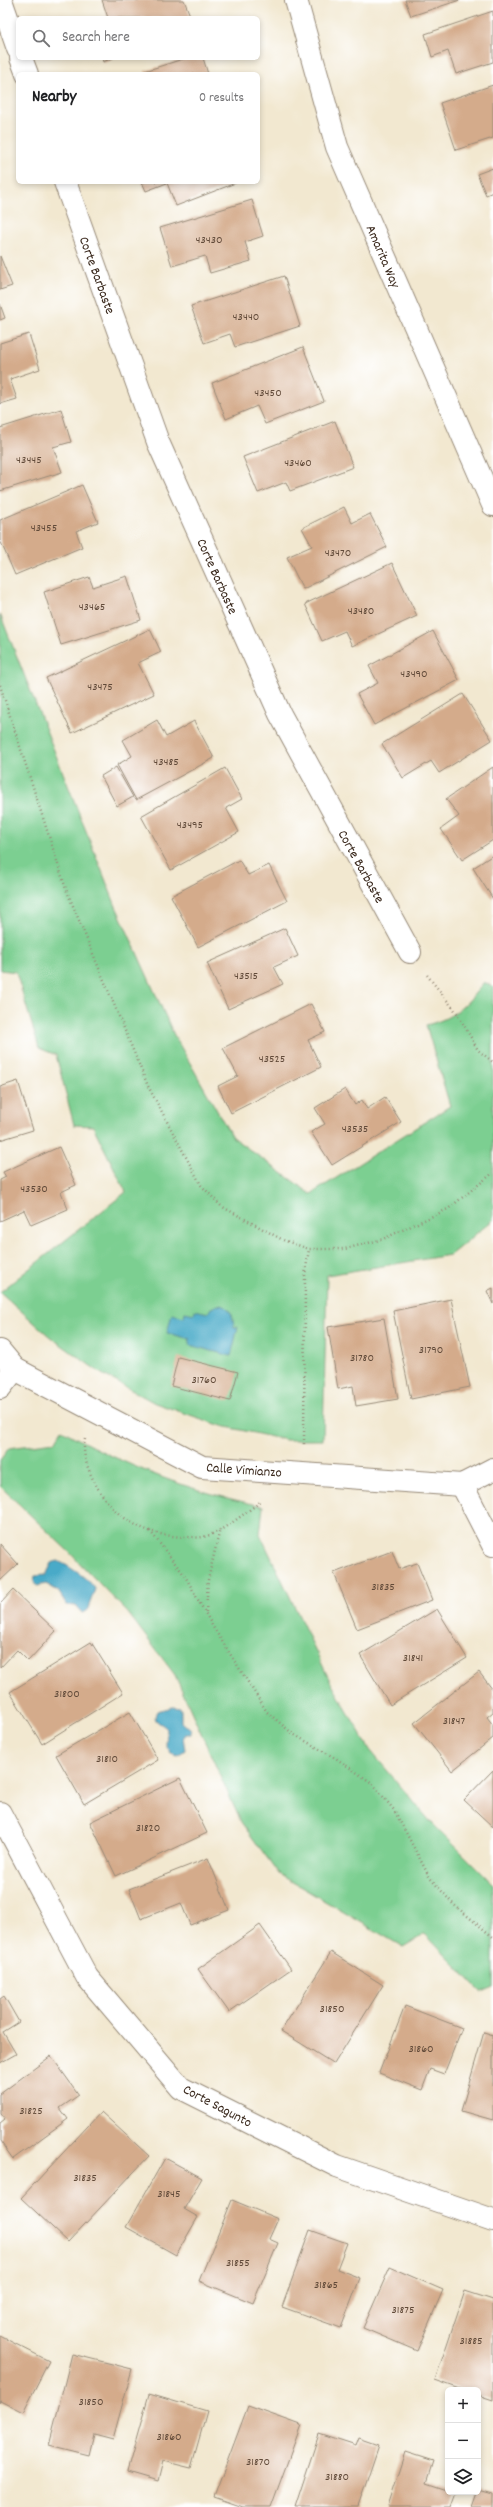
<!DOCTYPE html>
<meta charset="utf-8">
<style>
body{margin:0;font-family:Dekko,sans-serif;background:#f2f2f2;color:#202124}
.controls{position:absolute;right:12px;bottom:12px;display:grid;overflow:hidden;border-radius:6px;box-shadow:0 2px 6px #0003}
.controls button{width:36px;height:36px;display:grid;place-items:center;padding:0;border:0;border-bottom:1px solid #e0e0e0;background:#fff;color:#202124;font:20px sans-serif}
.list{margin:0;padding:0;list-style:none}
h2{display:flex;justify-content:space-between;align-items:center;height:52px;margin:0;padding:0 16px;font-size:17px}
h2 small{font-size:13px;font-weight:400;color:#757577}
.icon{flex:none;width:22px;height:22px;fill:none;stroke:currentColor;stroke-width:2;stroke-linecap:round;stroke-linejoin:round}
.map{position:relative;flex:none;width:493px;height:2507px;overflow:hidden}
.search{position:absolute;background:#fff;box-shadow:0 2px 6px #0003;left:16px;top:16px;width:244px;height:44px;display:flex;align-items:center;gap:10px;box-sizing:border-box;padding:0 14px;border-radius:6px;color:#757577;font-size:15px}
.panel{position:absolute;background:#fff;box-shadow:0 2px 6px #0003;left:16px;top:72px;width:244px;height:112px;border-radius:6px}
.map>svg:first-child{display:block}
</style>
<div class="map">
<svg width="493" height="2507" viewBox="0 0 493 2507">
<rect width="100%" height="100%" fill="#fff"/>
<filter id="ink" filterUnits="userSpaceOnUse"><feTurbulence type="fractalNoise" baseFrequency=".025" numOctaves="2"/><feDisplacementMap in="SourceGraphic" scale="8" xChannelSelector="R" yChannelSelector="G"/><feConvolveMatrix kernelMatrix="1 2 1 2 8 2 1 2 1" color-interpolation-filters="sRGB"/></filter>
<filter id="wash" filterUnits="userSpaceOnUse"><feTurbulence type="fractalNoise" baseFrequency=".012" numOctaves="4" result="noise"/><feDisplacementMap in="SourceGraphic" scale="16" xChannelSelector="R" yChannelSelector="G"/><feGaussianBlur stdDeviation="0.9" result="paint"/><feColorMatrix in="noise" values="0 0 0 0 0 0 0 0 0 0 0 0 0 0 0 0 0 1.4 0 .05"/><feComposite in="paint" operator="in"/></filter>
<g filter="url(#wash)">
<rect width="100%" height="100%" fill="#f2e8d0"/>
<g fill="#7ccf91" stroke="#5c7c58">
<path d="M0 614 115 904 174 1035 232 1137 311 1194 450 1106 426 1025C453 1019 467 1005 484 982L493 987V1220L450 1255 327 1275 323 1440H286L222 1426 155 1403 102 1374 49 1336 0 1292 126 1192 93 1126 74 1125 56 1055 39 1048 16 972 0 970Z"/>
<path d="M62 1430C125 1466 191 1492 263 1506L260 1534 330 1681 370 1750 429 1820 493 1884V1987L481 1992 425 1934 403 1947 279 1874 241 1822 175 1675 128 1613 68 1551 0 1486V1460L9 1448 55 1442Z"/>
</g>
<g fill="#49aac8" stroke="#426a73">
<path d="M218 1305C231 1305 233 1316 234 1327H238L231 1356 189 1345 190 1339 167 1333 172 1314 184 1317 185 1312 194 1314 195 1310 208 1313 211 1308Z"/>
<path d="M57 1561C65 1563 92 1581 95 1589L87 1611 82 1613 76 1606 67 1605 58 1591 46 1584 37 1586 34 1581 35 1576 46 1575 52 1563Z"/>
<path d="M173 1707 181 1708V1722C185 1727 192 1725 191 1734H185L183 1737 185 1750 178 1755 171 1753 166 1745 167 1729C162 1722 151 1723 157 1711Z"/>
</g>
<g id="blocks">
<g fill="#d4ab8b">
<polygon points="102,0 184,0 191,18 108,18"/>
<polygon points="405,0 460,0 411,16"/>
<polygon points="493,11 493,62 456,74 448,51 432,57 425,34"/>
<polygon points="102,58 113,58 103,62"/>
<polygon points="186,58 203,58 208,74 146,74 145,71"/>
<polygon points="493,85 493,138 456,150 440,103"/>
<polygon points="493,168 493,192 486,195 477,174"/>
<polygon points="142,182 238,182 176,206 167,183 146,191"/>
<polygon points="252,200 263,236 245,242 251,261 210,273 205,256 172,266 160,228"/>
<polygon points="0,256 12,286 0,290"/>
<polygon points="284,276 300,326 235,347 230,334 204,343 191,306"/>
<polygon points="0,304 5,318 0,320"/>
<polygon points="29,334 40,369 10,379 17,399 0,404 0,343"/>
<polygon points="303,347 324,401 265,424 257,406 226,419 212,383"/>
<polygon points="61,409 71,442 53,447 62,472 0,491 0,428"/>
<polygon points="335,421 353,467 290,491 286,482 258,493 243,457"/>
<polygon points="82,485 98,522 76,531 82,547 15,575 0,540 0,520"/>
<polygon points="344,507 352,523 370,514 387,547 303,589 287,557 312,546 302,528"/>
<polygon points="392,563 417,616 352,646 345,631 322,641 305,604"/>
<polygon points="127,576 141,620 61,645 44,592 89,577 93,587"/>
<polygon points="150,629 161,652 138,663 154,694 72,733 46,678"/>
<polygon points="433,631 459,680 374,725 357,694 378,683 369,666"/>
<polygon points="463,694 492,740 439,773 431,761 403,778 382,744"/>
<polygon points="157,720 166,737 194,721 214,758 136,800 117,765 132,756 123,740"/>
<polygon points="116,767 133,797 117,806 101,776"/>
<polygon points="493,767 493,840 462,860 441,829 459,816 446,799"/>
<polygon points="225,768 242,799 226,808 239,832 171,870 141,816"/>
<polygon points="493,855 493,899 473,868"/>
<polygon points="239,860 248,875 269,865 287,901 198,947 171,896"/>
<polygon points="285,928 298,956 274,967 283,984 228,1009 207,963"/>
<polygon points="311,1004 325,1032 308,1040 321,1067 231,1113 218,1086 238,1076 223,1048"/>
<polygon points="18,1081 33,1130 0,1140 0,1087"/>
<polygon points="345,1089 355,1105 362,1100 367,1109 385,1097 401,1122 332,1165 311,1132 325,1124 315,1108"/>
<polygon points="59,1147 76,1185 61,1192 68,1209 31,1225 24,1210 0,1221 0,1180 6,1177 3,1172"/>
<polygon points="493,1288 493,1304 487,1291"/>
<polygon points="451,1299 470,1387 411,1399 393,1311"/>
<polygon points="384,1318 398,1399 356,1406 353,1386 338,1389 328,1327"/>
<polygon points="178,1357 238,1372 230,1401 171,1386"/>
<polygon points="0,1544 18,1564 0,1581"/>
<polygon points="392,1551 399,1569 417,1563 432,1600 357,1629 334,1573"/>
<polygon points="13,1590 56,1631 28,1661 17,1650 0,1668 0,1604"/>
<polygon points="437,1609 467,1658 390,1705 360,1655"/>
<polygon points="91,1642 123,1693 42,1744 10,1692"/>
<polygon points="479,1672 493,1690 493,1712 487,1717 493,1725 493,1738 452,1771 414,1723"/>
<polygon points="130,1712 158,1760 84,1804 56,1755"/>
<polygon points="493,1770 493,1827 464,1800"/>
<polygon points="180,1778 207,1833 116,1876 90,1822"/>
<polygon points="208,1858 229,1910 190,1925 181,1903 141,1919 129,1889"/>
<polygon points="260,1925 291,1969 229,2012 198,1969"/>
<polygon points="331,1952 383,1985 334,2064 281,2031"/>
<polygon points="4,1996 19,2022 3,2032 16,2054 0,2063 0,1999"/>
<polygon points="405,2006 462,2028 444,2074 430,2069 422,2090 379,2073"/>
<polygon points="484,2032 493,2035 493,2120 461,2111"/>
<polygon points="51,2056 79,2095 60,2108 68,2119 13,2159 0,2141 0,2123 5,2119 0,2113 0,2094"/>
<polygon points="101,2112 149,2156 68,2242 21,2198"/>
<polygon points="165,2158 202,2178 184,2209 198,2217 176,2255 126,2227"/>
<polygon points="232,2200 278,2219 269,2239 278,2243 253,2303 199,2281"/>
<polygon points="310,2230 347,2243 337,2269 360,2278 341,2328 282,2307"/>
<polygon points="390,2267 443,2290 417,2351 363,2328"/>
<polygon points="465,2291 493,2300 493,2400 478,2395 478,2390 463,2390 435,2380"/>
<polygon points="0,2336 49,2361 23,2412 1,2401 0,2403"/>
<polygon points="72,2354 132,2369 113,2439 94,2434 89,2455 49,2445"/>
<polygon points="149,2394 207,2411 191,2468 163,2461 158,2481 127,2472"/>
<polygon points="248,2406 301,2425 271,2507 243,2507 214,2497"/>
<polygon points="319,2434 356,2446 359,2438 379,2445 358,2507 295,2507"/>
<polygon points="405,2452 433,2461 426,2483 456,2493 451,2507 387,2507"/>
<polygon points="479,2490 493,2494 493,2507 473,2507"/>
</g>
</g>
</g>
<g filter="url(#ink)">
<use href="#blocks" fill-opacity="0" stroke="#968977" stroke-width="1"/>
<g fill="none" stroke-linecap="round" stroke-linejoin="round">
<g stroke="#968977" stroke-width="24">
<g id="minor">
<polyline points="1,0 18,49"/>
<polyline points="21,58 27,74"/>
<polyline points="65,182 158,442 280,714 410,952"/>
<polyline points="0,1351 15,1369 202,1467 462,1485 493,1469"/>
<polyline points="0,1388 15,1369"/>
<polyline points="462,1485 493,1545"/>
<polyline points="0,1813 87,1977 181,2088 337,2166 493,2220"/>
</g>
</g>
<g stroke="#968977" stroke-width="24">
<polyline id="tertiary" points="296,0 337,147 493,505"/>
</g>
<g stroke="#968977" stroke-width="2.5" stroke-dasharray="1 3" stroke-linecap="butt">
<polyline points="0,685 66,889 148,1086 201,1185 221,1206 283,1240 309,1249 345,1249 383,1239 448,1209 493,1173"/>
<polyline points="427,975 457,1013 478,1050 493,1062"/>
<path d="M85 1439C82 1451 86 1464 91 1475 109 1515 140 1535 184 1537 190 1537 197 1538 203 1537 221 1533 245 1513 260 1502"/>
<polyline points="304,1444 305,1275 309,1249"/>
<polyline points="150,1531 185,1576 213,1627 267,1712 293,1734 337,1759 372,1783 394,1810 430,1878 453,1904 493,1937"/>
<polyline points="206,1612 208,1580 220,1529"/>
</g>
<use href="#minor" stroke="#fff" stroke-width="22"/>
<use href="#tertiary" stroke="#fff" stroke-width="22"/>
</g>
</g>
<g text-anchor="middle" stroke-width="4" stroke-linejoin="round" paint-order="stroke">
<g font-size="12" fill="#614a39">
<text x="209" y="243">43430</text>
<text x="246" y="320">43440</text>
<text x="268" y="396">43450</text>
<text x="29" y="463">43445</text>
<text x="298" y="466">43460</text>
<text x="44" y="531">43455</text>
<text x="338" y="556">43470</text>
<text x="92" y="610">43465</text>
<text x="361" y="614">43480</text>
<text x="414" y="677">43490</text>
<text x="100" y="690">43475</text>
<text x="166" y="765">43485</text>
<text x="190" y="828">43495</text>
<text x="246" y="979">43515</text>
<text x="272" y="1062">43525</text>
<text x="355" y="1132">43535</text>
<text x="34" y="1192">43530</text>
<text x="431" y="1353">31790</text>
<text x="362" y="1361">31780</text>
<text x="204" y="1383">31760</text>
<text x="383" y="1590">31835</text>
<text x="413" y="1661">31841</text>
<text x="67" y="1697">31800</text>
<text x="454" y="1724">31847</text>
<text x="107" y="1762">31810</text>
<text x="148" y="1831">31820</text>
<text x="332" y="2012">31850</text>
<text x="421" y="2052">31860</text>
<text x="31" y="2114">31825</text>
<text x="85" y="2181">31835</text>
<text x="169" y="2197">31845</text>
<text x="238" y="2266">31855</text>
<text x="326" y="2288">31865</text>
<text x="403" y="2313">31875</text>
<text x="471" y="2344">31885</text>
<text x="91" y="2405">31850</text>
<text x="169" y="2440">31860</text>
<text x="258" y="2465">31870</text>
<text x="337" y="2480">31880</text>
</g>
<g font-size="14" fill="#3b2a1e" stroke="#fff">
<text transform="translate(384 256) rotate(67)" y="5">Amarita Way</text>
<text transform="translate(98 275) rotate(70)" y="5">Corte Barbaste</text>
<text transform="translate(218 576) rotate(66)" y="5">Corte Barbaste</text>
<text transform="translate(362 866) rotate(61)" y="5">Corte Barbaste</text>
<text transform="translate(244 1469) rotate(4)" y="5">Calle Vimianzo</text>
<text transform="translate(218 2105) rotate(28)" y="5">Corte Sagunto</text>
</g>
</g>
</svg>
<div class="controls">
<button>+</button>
<button>−</button>
<button><svg class="icon" aria-label="layers" viewBox="0 0 24 24"><path d="M12 4l9 5-9 5-9-5zM3 14l9 5 9-5"/></svg></button>
</div>
<div class="search"><svg class="icon" aria-label="search" viewBox="0 0 24 24"><circle cx="10" cy="10" r="6"/><path d="M15 15l6 6"/></svg>Search here</div>
<section class="panel">
<h2>Nearby<small>0 results</small></h2>
<ul class="list">
</ul>
</section>
</div>
